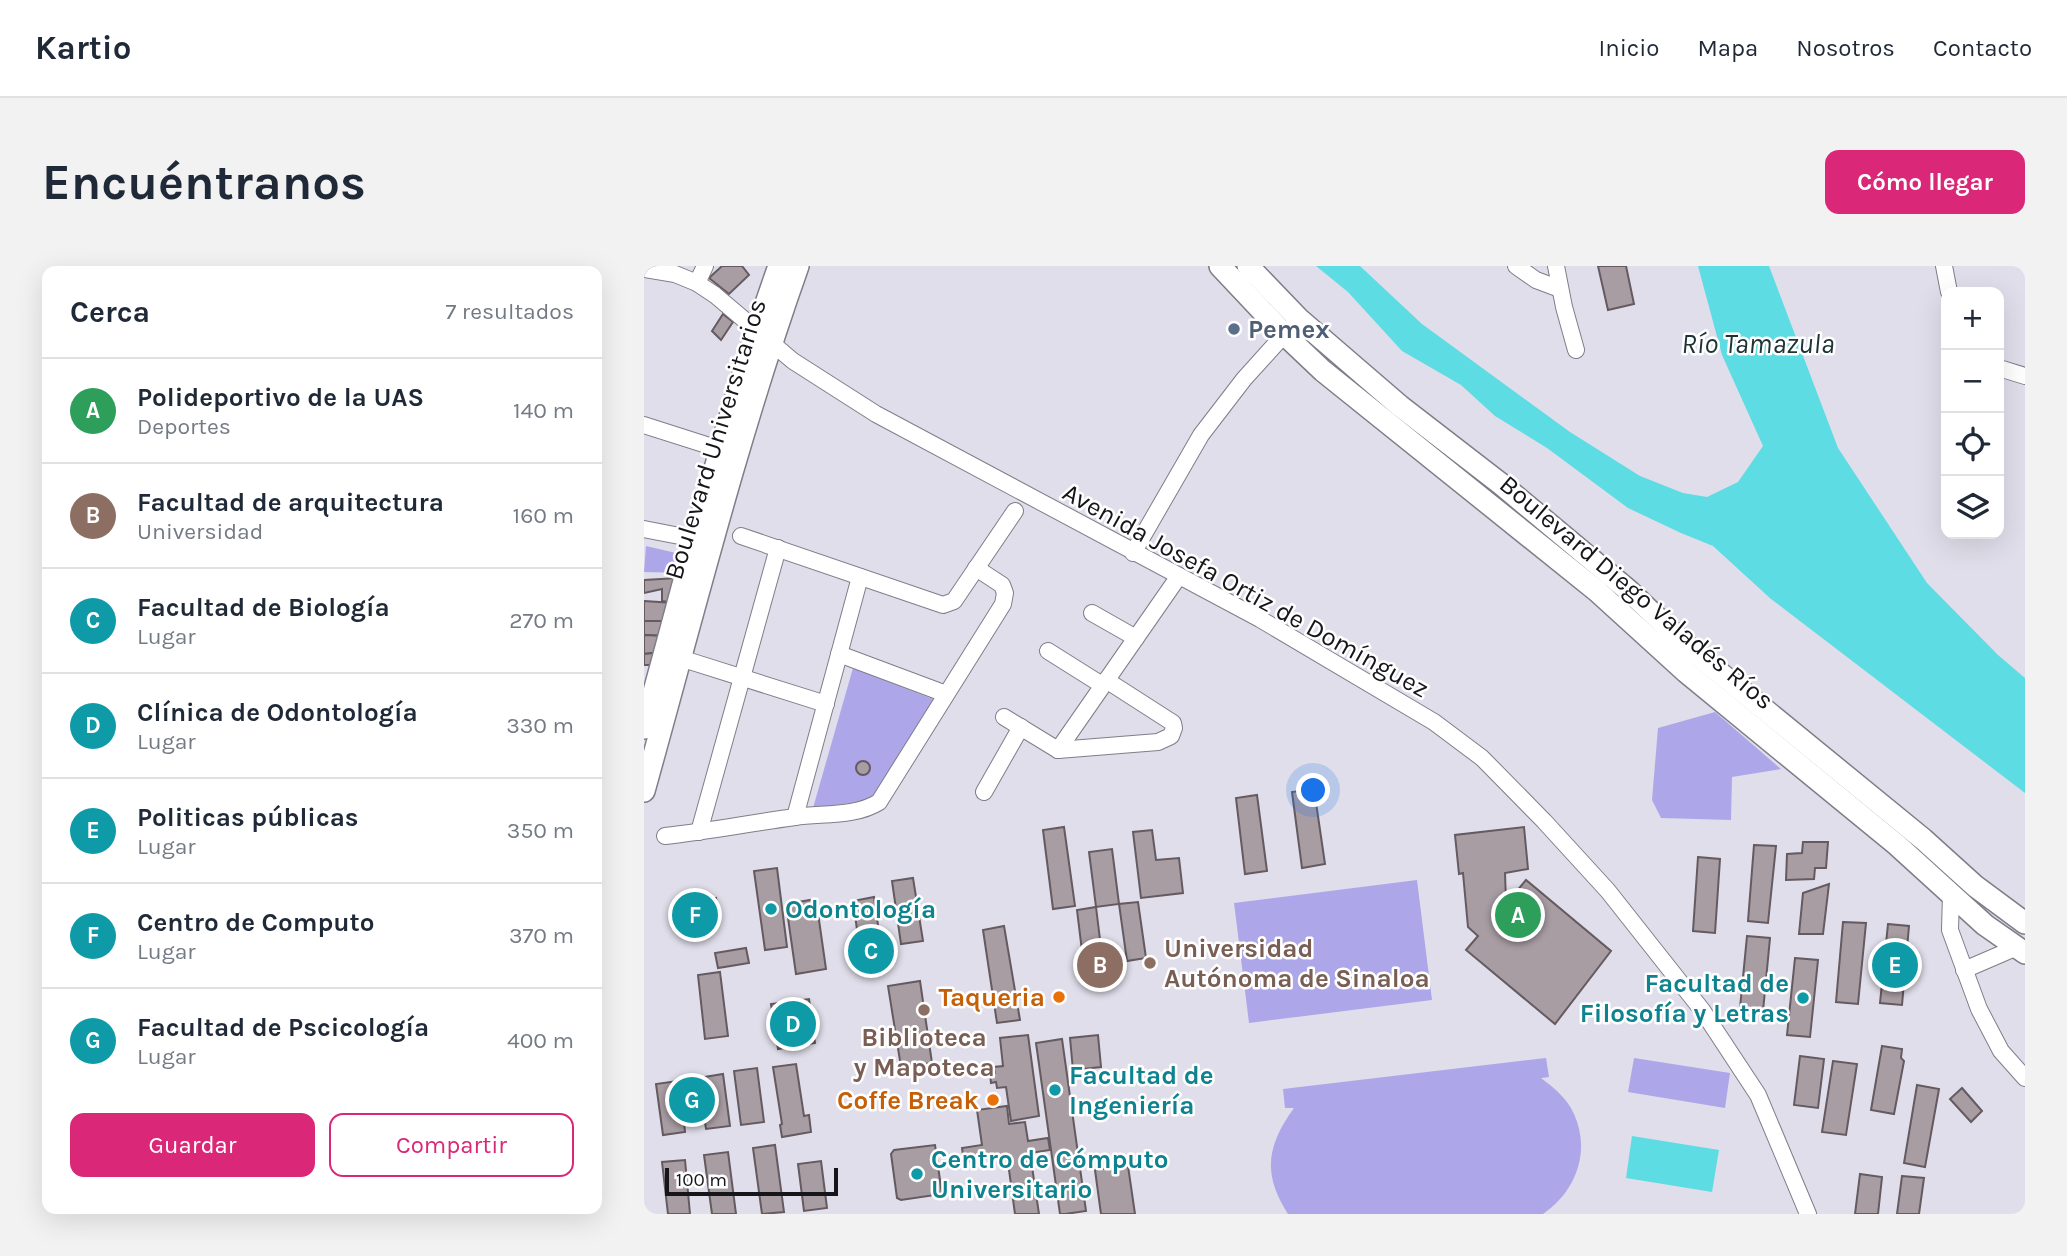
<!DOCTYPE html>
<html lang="es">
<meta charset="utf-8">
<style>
body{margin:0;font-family:Karla,sans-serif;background:#f2f2f3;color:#1f2937}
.controls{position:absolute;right:21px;top:21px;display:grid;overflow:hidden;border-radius:14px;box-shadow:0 7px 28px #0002}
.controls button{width:63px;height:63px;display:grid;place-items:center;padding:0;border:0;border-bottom:2px solid #e0e1e3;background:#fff;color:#1f2937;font:35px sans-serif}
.scale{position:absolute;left:21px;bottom:18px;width:173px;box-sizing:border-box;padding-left:7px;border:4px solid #161519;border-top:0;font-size:19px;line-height:24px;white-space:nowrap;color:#161519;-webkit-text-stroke:5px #fff;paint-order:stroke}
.you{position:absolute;left:670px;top:525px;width:24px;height:24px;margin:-18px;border:5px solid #fff;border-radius:50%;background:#1a73e8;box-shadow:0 0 0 10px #1a73e833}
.badge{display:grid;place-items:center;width:46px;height:46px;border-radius:50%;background:#db2777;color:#fff;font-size:23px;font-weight:700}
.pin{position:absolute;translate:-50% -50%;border:4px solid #fff;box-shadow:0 2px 7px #0006}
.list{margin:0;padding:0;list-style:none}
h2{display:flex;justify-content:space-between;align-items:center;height:91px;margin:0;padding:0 28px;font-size:30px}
h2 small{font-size:23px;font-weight:400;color:#747a83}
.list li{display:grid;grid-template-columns:46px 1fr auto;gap:21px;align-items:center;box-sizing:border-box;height:105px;padding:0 28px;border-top:2px solid #e0e1e3}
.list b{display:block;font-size:26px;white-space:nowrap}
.list p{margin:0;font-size:23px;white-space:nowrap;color:#747a83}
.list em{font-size:23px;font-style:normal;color:#747a83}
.actions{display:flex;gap:14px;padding:21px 28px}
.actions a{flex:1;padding:16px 0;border:2px solid #db2777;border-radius:14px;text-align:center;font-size:24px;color:#db2777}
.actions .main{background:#db2777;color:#fff}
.icon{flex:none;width:38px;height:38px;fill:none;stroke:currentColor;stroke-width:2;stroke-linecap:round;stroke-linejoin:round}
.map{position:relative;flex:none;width:1381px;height:948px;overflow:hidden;border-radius:14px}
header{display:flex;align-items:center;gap:42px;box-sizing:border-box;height:98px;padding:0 35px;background:#fff;border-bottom:2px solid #e0e1e3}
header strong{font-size:33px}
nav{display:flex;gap:38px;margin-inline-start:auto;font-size:24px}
.intro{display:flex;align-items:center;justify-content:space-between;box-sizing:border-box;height:168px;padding:0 42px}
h1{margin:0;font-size:49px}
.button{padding:18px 32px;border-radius:14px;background:#db2777;color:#fff;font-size:24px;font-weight:700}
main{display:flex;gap:42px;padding:0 42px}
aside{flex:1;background:#fff;border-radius:14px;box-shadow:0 7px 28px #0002}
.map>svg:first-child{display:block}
</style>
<header>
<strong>Kartio</strong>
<nav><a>Inicio</a><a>Mapa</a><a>Nosotros</a><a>Contacto</a></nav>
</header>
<div class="intro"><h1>Encuéntranos</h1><a class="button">Cómo llegar</a></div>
<main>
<aside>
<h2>Cerca<small>7 resultados</small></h2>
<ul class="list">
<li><span class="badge" style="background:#2e9e5b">A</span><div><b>Polideportivo de la UAS</b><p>Deportes</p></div><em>140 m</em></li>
<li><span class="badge" style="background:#8d6e63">B</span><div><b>Facultad de arquitectura</b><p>Universidad</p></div><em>160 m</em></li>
<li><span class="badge" style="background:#0f9aa8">C</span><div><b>Facultad de Biología</b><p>Lugar</p></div><em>270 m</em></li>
<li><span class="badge" style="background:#0f9aa8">D</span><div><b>Clínica de Odontología</b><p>Lugar</p></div><em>330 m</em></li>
<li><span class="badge" style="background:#0f9aa8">E</span><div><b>Politicas públicas</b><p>Lugar</p></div><em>350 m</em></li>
<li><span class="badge" style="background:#0f9aa8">F</span><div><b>Centro de Computo</b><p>Lugar</p></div><em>370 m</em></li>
<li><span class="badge" style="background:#0f9aa8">G</span><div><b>Facultad de Pscicología</b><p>Lugar</p></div><em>400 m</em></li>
</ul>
<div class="actions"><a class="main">Guardar</a><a>Compartir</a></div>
</aside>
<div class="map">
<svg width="1381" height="948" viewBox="0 0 1381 948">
<rect width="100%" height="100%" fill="#dfdeea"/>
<g fill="#ada7ea">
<polygon points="2,280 45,290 41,307 0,306"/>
<polygon points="209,402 294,435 230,534 169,542"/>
<polygon points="1071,446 1137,503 1088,511 1087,554 1017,552 1008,534 1014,462"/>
<polygon points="773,614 788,734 605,757 590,637"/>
<path d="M902 792 905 811 897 812C910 822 923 832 930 848 947 885 932 926 899 948H644C618 908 623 879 650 842H641L639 823Z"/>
<polygon points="990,792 1086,807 1081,842 984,826"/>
</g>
<g fill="#5edce3">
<polygon points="672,0 716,0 778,58 926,166 996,210 1039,227 1063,231 1094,216 1119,180 1078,89 1054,0 1125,0 1194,182 1283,317 1354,389 1381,412 1381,527 1127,333 1069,280 1037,267 984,242 903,182 851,150 817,119 758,85 704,26"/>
<polygon points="988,870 1075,884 1068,926 982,912"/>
</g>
<g fill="#a99da4" stroke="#645a60" stroke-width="2">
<polygon points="78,0 98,0 105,9 85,28 65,12"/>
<polygon points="954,0 982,0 990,38 964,44"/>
<polygon points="79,48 89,56 77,74 68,65"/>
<polygon points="33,312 30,337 18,335 18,323 0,327 0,314"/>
<polygon points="0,335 30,337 26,355 0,355"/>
<polygon points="0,355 26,355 22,370 0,369"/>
<polygon points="0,369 22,370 18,386 0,388"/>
<polygon points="18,386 15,399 0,399 0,388"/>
<circle cx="219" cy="502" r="7"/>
<polygon points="670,523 681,598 658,602 648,526"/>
<polygon points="613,529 623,605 601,608 592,532"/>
<polygon points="420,561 431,640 409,643 399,564"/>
<polygon points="880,561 884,603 861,607 862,635 863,637 882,614 967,685 911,758 822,684 834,670 824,661 819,607 815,608 811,569"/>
<polygon points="508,564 512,594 535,592 539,627 497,632 489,566"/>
<polygon points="1159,576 1184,576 1182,602 1171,602 1170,613 1142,614 1143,588 1158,587"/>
<polygon points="1110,579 1132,580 1124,657 1104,655"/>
<polygon points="468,583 475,638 452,641 445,586"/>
<polygon points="1054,591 1076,593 1071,667 1049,665"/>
<polygon points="133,602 143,681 121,684 110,605"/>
<polygon points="269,612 279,675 257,678 248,615"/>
<polygon points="1185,618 1179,668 1155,668 1159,627"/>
<polygon points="230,631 240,702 219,706 209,635"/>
<polygon points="72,632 75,648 64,650 66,663 50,666 48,653 34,655 31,639"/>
<polygon points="172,633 182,703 152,708 142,638"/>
<polygon points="494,636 502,692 483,695 475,638"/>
<polygon points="452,641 459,698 440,701 433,644"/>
<polygon points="1199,656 1222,657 1214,738 1192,736"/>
<polygon points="1244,658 1265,660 1258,739 1236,737"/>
<polygon points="360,660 376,754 353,757 339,664"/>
<polygon points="1103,670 1126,672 1119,745 1096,742"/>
<polygon points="102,682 105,697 74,702 71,687"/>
<polygon points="1151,692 1174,694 1166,771 1143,769"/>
<polygon points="76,706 84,770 61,773 54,709"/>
<polygon points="276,715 288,797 257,801 244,720"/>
<polygon points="165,733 171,777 134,783 127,738"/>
<polygon points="384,769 395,850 367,855 362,821 353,822 352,816 347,817 346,808 351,807 350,801 359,800 356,772"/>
<polygon points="454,769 457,801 429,804 426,772"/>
<polygon points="418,773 442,945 421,948 416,948 392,777"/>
<polygon points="1238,780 1258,783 1257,792 1260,795 1250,848 1227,844"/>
<polygon points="1156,790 1180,793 1174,842 1150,839"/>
<polygon points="1189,795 1213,798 1202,869 1178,866"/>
<polygon points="152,798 160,850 165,849 167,866 138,871 136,859 138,858 129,801"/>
<polygon points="113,802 120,856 97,859 90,805"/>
<polygon points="79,808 86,860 62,863 59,843 39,846 41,866 19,869 12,818 33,815 35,825 55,822 54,812"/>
<polygon points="1273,819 1295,823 1281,901 1260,897"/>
<polygon points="1318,822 1338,845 1327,856 1306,833"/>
<polygon points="363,840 365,858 381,856 384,875 404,872 406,884 386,887 395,948 371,948 363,889 320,896 318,882 338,879 333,844"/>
<polygon points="131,879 140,946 118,948 109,882"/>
<polygon points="291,879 298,928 257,934 253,932 247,888 250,884"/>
<polygon points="84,886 92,948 68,948 60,889"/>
<polygon points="41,894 46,948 24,948 18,896"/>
<polygon points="177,895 183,942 160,945 154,898"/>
<polygon points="484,900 491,948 457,948 451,904"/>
<polygon points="1216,908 1238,911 1234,948 1211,948"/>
<polygon points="1258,910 1280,912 1275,948 1253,948"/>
</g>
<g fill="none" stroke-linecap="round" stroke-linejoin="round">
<g stroke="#7e7e89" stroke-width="18">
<g id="minor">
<polyline points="872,0 892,14 916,23"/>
<polyline points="912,0 920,41 932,84"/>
<polyline points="1300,0 1305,26"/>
<polyline points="0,3 31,8 53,17 71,29 149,95 232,148 616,353 790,456 838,492 900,555 964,625 1058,744 1114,829 1164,948"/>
<polyline points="53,17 61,0"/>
<polyline points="1355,102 1381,110"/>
<polyline points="0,159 75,183"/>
<polyline points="0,263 51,273"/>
<polyline points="97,270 299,339 310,335 371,245"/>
<polyline points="489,287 557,169 600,113 647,61"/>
<polyline points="448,347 492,372"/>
<polyline points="404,385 458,419"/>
<polyline points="195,388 302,428"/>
<polyline points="36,392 182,438"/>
<polyline points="360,451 414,484"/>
<polyline points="414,484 535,310"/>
<polyline points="414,484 514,476 527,470 530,462 529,457 462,414"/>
<polyline points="340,526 377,461"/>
<polyline points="151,551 216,311"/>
<polyline points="55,566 134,282"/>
<path d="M21 570C65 565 107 557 151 551 179 547 211 551 235 536L359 338 361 327 358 319 332 302"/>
<polyline points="1307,628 1306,664 1335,743 1357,785 1381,812"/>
<polyline points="1320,704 1371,682"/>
</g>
</g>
<g stroke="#7e7e89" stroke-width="24">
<g id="major">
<polyline points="576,0 640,68 679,105 953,325 1042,406 1253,579 1341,659 1381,687"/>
<polyline points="604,0 655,53 756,140 857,218 984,324 1044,381 1279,573 1331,620 1381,657"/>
<path d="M0 462C43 307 81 151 135 0"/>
<path d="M0 525C49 349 93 172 154 0"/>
</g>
</g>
<use href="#minor" stroke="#fff" stroke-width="16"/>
<use href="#major" stroke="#fff" stroke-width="21"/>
</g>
<circle fill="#5c6f8a" stroke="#fff" stroke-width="2.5" cx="590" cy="63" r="7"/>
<g fill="#0f9aa8" stroke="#fff" stroke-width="2.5">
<circle cx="127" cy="643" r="7"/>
<circle cx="1159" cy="732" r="7"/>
<circle cx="411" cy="824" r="7"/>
<circle cx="273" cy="908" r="7"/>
</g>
<g fill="#8d6e63" stroke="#fff" stroke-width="2.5">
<circle cx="506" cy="697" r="7"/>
<circle cx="280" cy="744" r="7"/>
</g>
<g fill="#e8710a" stroke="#fff" stroke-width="2.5">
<circle cx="415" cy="731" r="7"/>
<circle cx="349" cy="834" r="7"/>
</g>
<g text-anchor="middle" stroke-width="5" stroke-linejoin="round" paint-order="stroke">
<g font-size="26" font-weight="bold" fill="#4e5e75" stroke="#fff" text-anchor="start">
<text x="604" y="72">Pemex</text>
</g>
<g font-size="26" fill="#161519" stroke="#fff">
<text transform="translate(71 173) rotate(-73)" y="9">Boulevard Universitarios</text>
<text transform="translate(602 324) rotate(29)" y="9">Avenida Josefa Ortiz de Domínguez</text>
<text transform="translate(993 326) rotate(40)" y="9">Boulevard Diego Valadés Ríos</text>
</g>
<g font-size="26" font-weight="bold" fill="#0d838f" stroke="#fff" text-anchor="start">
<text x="141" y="652">Odontología</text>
<text x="1145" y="726" text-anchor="end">Facultad de<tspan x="1145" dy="30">Filosofía y Letras</tspan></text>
<text x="425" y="818">Facultad de<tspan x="425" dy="30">Ingeniería</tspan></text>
<text x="287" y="902">Centro de Cómputo<tspan x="287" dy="30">Universitario</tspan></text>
</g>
<g font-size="26" font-weight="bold" fill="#785e54" stroke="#fff" text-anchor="start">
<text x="520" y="691">Universidad<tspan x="520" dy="30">Autónoma de Sinaloa</tspan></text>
<text x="280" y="780" text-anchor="middle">Biblioteca<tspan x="280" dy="30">y Mapoteca</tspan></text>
</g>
<g font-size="26" font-weight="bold" fill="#c56008" stroke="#fff" text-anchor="end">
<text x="401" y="740">Taqueria</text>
<text x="335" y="843">Coffe Break</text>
</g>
<g font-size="28" font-style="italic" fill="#1d3334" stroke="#fff">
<text x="1114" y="87">Río Tamazula</text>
</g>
</g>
</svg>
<div class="controls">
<button>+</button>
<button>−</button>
<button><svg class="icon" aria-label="locate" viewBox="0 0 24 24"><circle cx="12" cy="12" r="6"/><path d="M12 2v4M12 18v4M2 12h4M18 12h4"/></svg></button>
<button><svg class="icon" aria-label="layers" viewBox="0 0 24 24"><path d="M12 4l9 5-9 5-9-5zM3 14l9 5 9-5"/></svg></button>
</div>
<div class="scale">100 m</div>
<div class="you"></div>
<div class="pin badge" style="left:874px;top:649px;background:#2e9e5b">A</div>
<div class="pin badge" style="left:456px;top:699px;background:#8d6e63">B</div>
<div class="pin badge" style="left:227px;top:685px;background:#0f9aa8">C</div>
<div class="pin badge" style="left:149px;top:758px;background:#0f9aa8">D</div>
<div class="pin badge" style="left:1251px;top:699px;background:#0f9aa8">E</div>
<div class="pin badge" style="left:51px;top:649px;background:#0f9aa8">F</div>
<div class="pin badge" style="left:48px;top:834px;background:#0f9aa8">G</div>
</div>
</main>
